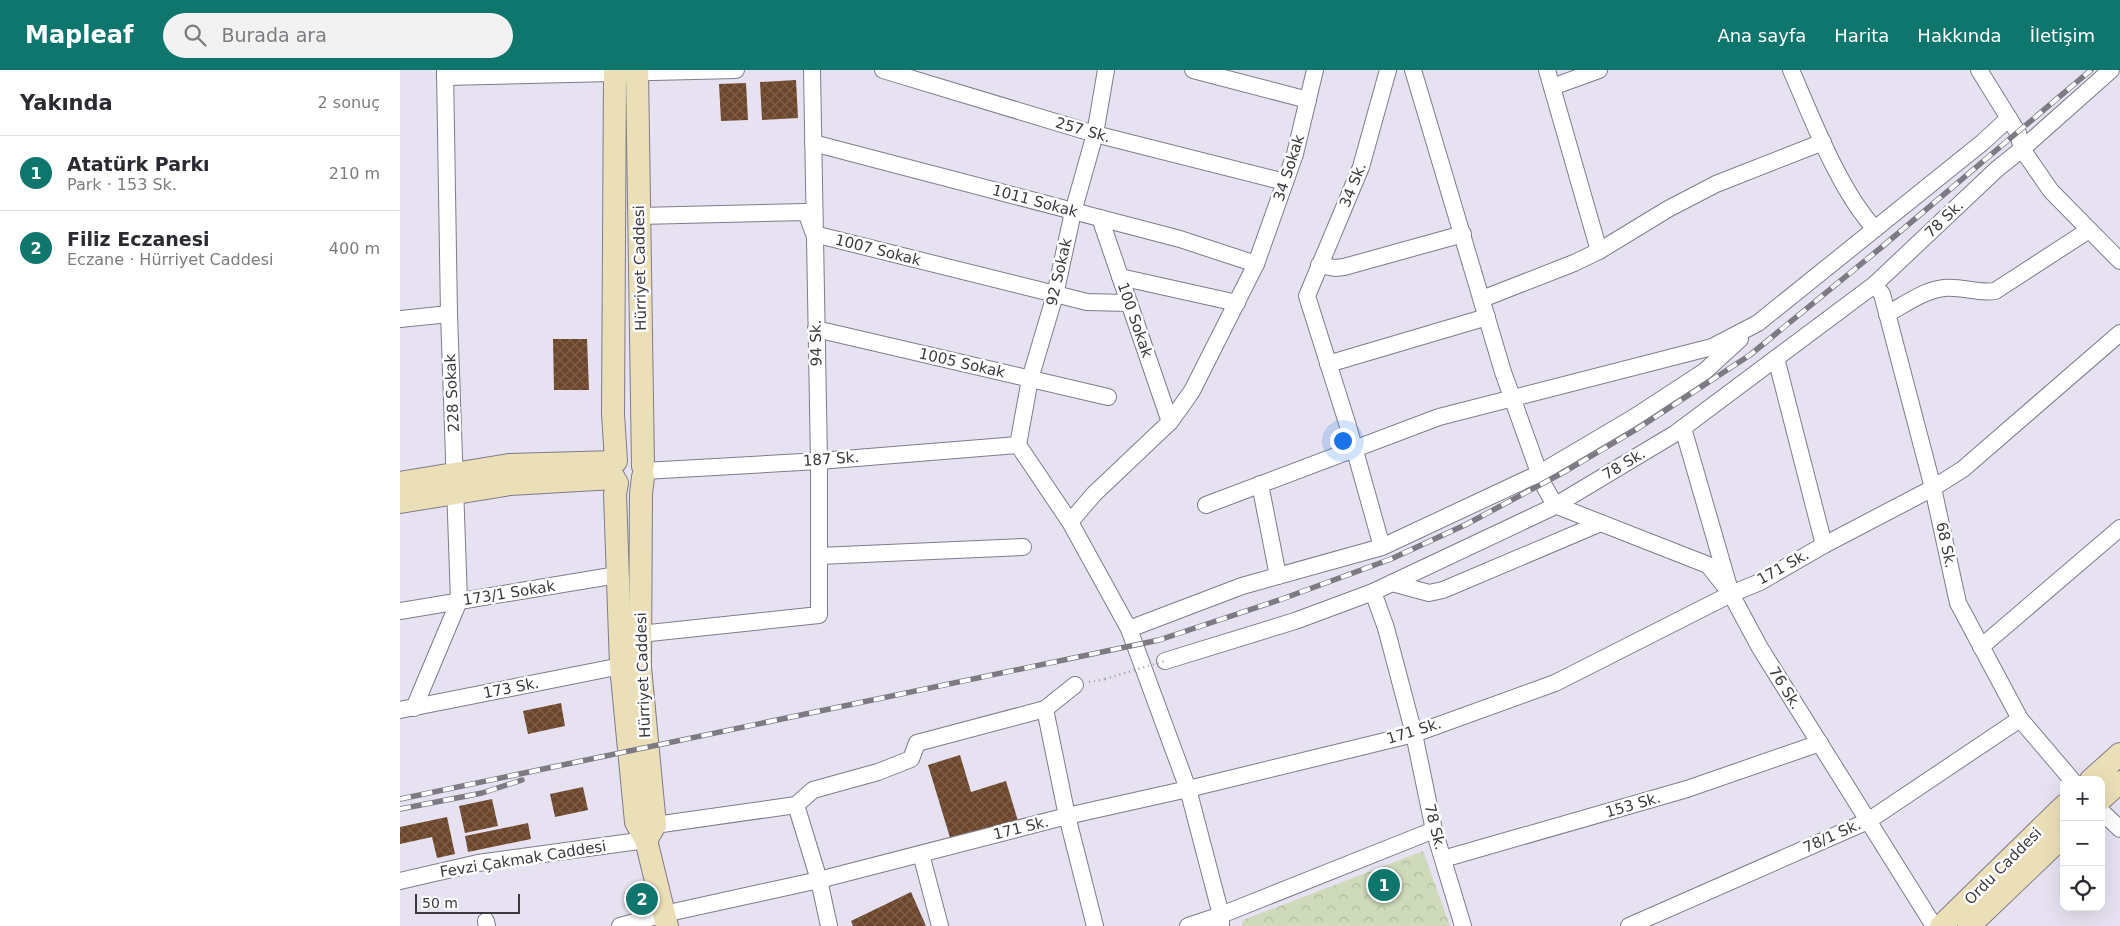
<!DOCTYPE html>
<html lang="tr">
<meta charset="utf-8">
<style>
body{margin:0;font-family:"DejaVu Sans",sans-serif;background:#f2f2f3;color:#2b2b33}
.controls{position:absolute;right:15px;bottom:15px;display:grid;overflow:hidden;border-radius:10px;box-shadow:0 5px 20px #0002}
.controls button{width:45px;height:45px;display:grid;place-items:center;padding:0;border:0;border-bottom:1px solid #e1e1e2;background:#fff;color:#2b2b33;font:25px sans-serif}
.scale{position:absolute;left:15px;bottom:12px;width:105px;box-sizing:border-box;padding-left:5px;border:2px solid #3b393f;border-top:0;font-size:14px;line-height:18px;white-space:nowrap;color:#3b393f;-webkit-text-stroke:4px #fff;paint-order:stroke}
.you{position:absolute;left:942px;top:370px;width:18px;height:18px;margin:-12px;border:4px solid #fff;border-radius:50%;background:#1a73e8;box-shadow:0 0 0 8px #1a73e833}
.badge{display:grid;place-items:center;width:32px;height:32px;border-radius:50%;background:#0f766e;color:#fff;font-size:16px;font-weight:700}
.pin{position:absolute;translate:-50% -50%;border:2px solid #fff;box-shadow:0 1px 5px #0006}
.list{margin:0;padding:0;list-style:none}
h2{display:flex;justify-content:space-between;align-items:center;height:65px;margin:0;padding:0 20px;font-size:21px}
h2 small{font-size:16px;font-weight:400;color:#7c7c81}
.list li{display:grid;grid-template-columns:32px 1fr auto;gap:15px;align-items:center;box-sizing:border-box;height:75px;padding:0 20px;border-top:1px solid #e1e1e2}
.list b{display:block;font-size:19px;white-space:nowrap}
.list p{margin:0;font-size:16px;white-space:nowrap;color:#7c7c81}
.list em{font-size:16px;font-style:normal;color:#7c7c81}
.icon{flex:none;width:28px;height:28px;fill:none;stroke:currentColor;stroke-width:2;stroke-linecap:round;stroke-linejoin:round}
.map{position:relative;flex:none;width:1720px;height:856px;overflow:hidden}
header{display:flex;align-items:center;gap:30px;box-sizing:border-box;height:70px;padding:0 25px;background:#0f766e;color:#fff}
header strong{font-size:24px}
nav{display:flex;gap:28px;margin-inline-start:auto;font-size:18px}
.search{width:350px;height:45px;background:#f2f2f3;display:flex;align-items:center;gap:12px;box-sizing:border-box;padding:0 18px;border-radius:28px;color:#7c7c81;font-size:19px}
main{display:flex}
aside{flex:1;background:#fff}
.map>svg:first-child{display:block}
</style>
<header>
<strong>Mapleaf</strong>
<div class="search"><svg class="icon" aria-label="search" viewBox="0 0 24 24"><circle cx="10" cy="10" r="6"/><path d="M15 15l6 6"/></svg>Burada ara</div>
<nav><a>Ana sayfa</a><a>Harita</a><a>Hakkında</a><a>İletişim</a></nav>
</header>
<main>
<aside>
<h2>Yakında<small>2 sonuç</small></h2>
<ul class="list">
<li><span class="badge">1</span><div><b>Atatürk Parkı</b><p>Park · 153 Sk.</p></div><em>210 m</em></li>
<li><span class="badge">2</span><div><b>Filiz Eczanesi</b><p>Eczane · Hürriyet Caddesi</p></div><em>400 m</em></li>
</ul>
</aside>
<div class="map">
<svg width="1720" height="856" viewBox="0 0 1720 856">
<defs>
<pattern id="forest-crowns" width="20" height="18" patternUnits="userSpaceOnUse" patternTransform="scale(1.25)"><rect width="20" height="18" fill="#cedaba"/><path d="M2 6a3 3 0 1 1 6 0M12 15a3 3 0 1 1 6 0" fill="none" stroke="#b2bca1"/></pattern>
<pattern id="building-cross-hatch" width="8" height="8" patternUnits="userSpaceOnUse" patternTransform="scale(1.25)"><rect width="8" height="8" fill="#6c462a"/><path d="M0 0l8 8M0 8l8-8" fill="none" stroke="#7e5f49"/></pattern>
</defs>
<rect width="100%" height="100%" fill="#e7e2f1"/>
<polygon fill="url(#forest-crowns)" points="1023,781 1050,856 842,856 843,850"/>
<g fill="url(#building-cross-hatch)">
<polygon points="396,10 398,48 362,50 360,12"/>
<polygon points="346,13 348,50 321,51 319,14"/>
<polygon points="153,269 187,269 189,320 154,320"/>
<polygon points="161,633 165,656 128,664 123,641"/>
<polygon points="560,685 571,722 606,711 618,751 551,771 528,695"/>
<polygon points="183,717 188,740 155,747 150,724"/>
<polygon points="92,729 98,756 65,763 59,736"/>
<polygon points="47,747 55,784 37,788 32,767 0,774 0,757"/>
<polygon points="128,753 131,769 68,782 65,766"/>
<polygon points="511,822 526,856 453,856 451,851"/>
</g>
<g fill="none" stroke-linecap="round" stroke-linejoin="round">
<g stroke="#807b89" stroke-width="18">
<g id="street">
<polyline points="483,0 695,64 885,112"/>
<polyline points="793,0 908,30"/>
<polyline points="1013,0 1103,302 1143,414 1155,435 1308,495 1331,524"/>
<polyline points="1147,0 1199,181"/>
<path d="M1391 0C1413 50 1439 120 1475 159"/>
<polyline points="1579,0 1618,63 1622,79 1651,121 1720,191"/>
<polyline points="45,7 336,0"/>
<polyline points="1152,17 1199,0"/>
<polyline points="413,73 780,169 856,194"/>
<polyline points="239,146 406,142 414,164 687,232 729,233"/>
<polyline points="700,148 770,352"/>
<polyline points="919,195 935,198 944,197 1063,164"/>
<polyline points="720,207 837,233"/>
<polyline points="1474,215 1482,224 1533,418 1558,533 1620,649 1672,710"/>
<polyline points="1082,229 1174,193 1199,181 1268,139 1316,114 1423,72"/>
<path d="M1487 244C1504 235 1524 220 1544 218 1562 216 1578 224 1595 221L1689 160"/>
<polyline points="0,249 49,244"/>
<polyline points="416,259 708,327"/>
<polyline points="1376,288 1424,475"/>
<polyline points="928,294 1087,247"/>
<polyline points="1283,358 1331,524 1360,578 1534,856"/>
<polyline points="618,375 670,452 729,559 788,719 821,845 821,856"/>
<polyline points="618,375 630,309 655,225 673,142 695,64 706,0"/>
<polyline points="244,401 419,391 618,375"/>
<polyline points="860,414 878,506"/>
<polyline points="806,435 1039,347 1312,277 1358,253 1583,72 1609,48"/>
<polyline points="670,452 694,424 770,352 792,321 856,194 895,84 915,0"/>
<polyline points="982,477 948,356 907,226 961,97 988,0"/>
<polyline points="419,486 623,477"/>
<polyline points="992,513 1029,523 1043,520 1201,453"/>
<polyline points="973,522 986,558 1014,664 1034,760 1063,856"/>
<polyline points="0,541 217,505"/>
<polyline points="729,559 842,516 982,477 1140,403 1233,348 1305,301 1340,269"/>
<polyline points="240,564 419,545 419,391 412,0"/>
<polyline points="1581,577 1720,458"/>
<polyline points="765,591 895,551 973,522 1151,438 1276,363 1474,215 1597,99 1622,79 1711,0"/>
<polyline points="14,638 59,531 49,244 45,0"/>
<polyline points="645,639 667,746 695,856"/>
<polyline points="0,640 221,596"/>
<polyline points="396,735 419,810 429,856"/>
<polyline points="1701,741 1720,759"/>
<polyline points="255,755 396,735 413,720 478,702 511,689 517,673 645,639 675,615"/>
<polyline points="521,784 540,856"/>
<polyline points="1043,789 1287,719 1420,673"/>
<polyline points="0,811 78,793 246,770"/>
<polyline points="86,851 87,856"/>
<polyline points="220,856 264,844 419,810 667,746 788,719 1014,664 1155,613 1331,524 1360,512 1424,475 1533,418 1563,399 1720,263"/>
<polyline points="788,856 821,845 1034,760"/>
<polyline points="1229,856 1468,751 1620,649"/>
</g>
</g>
<g stroke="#807b89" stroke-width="24">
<g id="secondary">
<polyline points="215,0 213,344 216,391"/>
<polyline points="237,0 243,396"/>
<polyline points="243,407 241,424 240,597 255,755 246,770"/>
<polyline points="0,413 109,395 215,392"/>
<polyline points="217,413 215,424 221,596 236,752 246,770 267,856"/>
<polyline points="0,432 110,414 214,408"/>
<polyline points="1691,710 1720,684"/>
<polyline points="1701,729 1720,712"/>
<polyline points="1541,856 1664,736"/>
<polyline points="1569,856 1664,765"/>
</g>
</g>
<polyline stroke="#9f9ba7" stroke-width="2.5" stroke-dasharray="1 4" stroke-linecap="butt" points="689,612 705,609"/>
<use href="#street" stroke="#fff" stroke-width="16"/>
<use href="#secondary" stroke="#ebdfb7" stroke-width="22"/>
<g stroke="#7d7a83" stroke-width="5.5">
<g id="rail">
<polyline points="0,729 759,570 882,529 991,489 1067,454 1166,401 1237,359 1350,285 1483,176 1691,0"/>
<polyline points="0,739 82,723 122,710"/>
</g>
</g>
<use href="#rail" stroke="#fff" stroke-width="4" stroke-dasharray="11" stroke-linecap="butt"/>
<polyline stroke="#9f9ba7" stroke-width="2.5" stroke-dasharray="1 4" stroke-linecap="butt" points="705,609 765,591"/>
</g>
<g text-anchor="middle" stroke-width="5" stroke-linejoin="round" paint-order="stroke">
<g font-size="15" fill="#3b393f" stroke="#fff">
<text transform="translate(683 60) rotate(16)" y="5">257 Sk.</text>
<text transform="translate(889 98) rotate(-72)" y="5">34 Sokak</text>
<text transform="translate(953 115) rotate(-68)" y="5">34 Sk.</text>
<text transform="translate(635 131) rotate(15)" y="5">1011 Sokak</text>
<text transform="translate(1544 149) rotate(-44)" y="5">78 Sk.</text>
<text transform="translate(478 180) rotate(14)" y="5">1007 Sokak</text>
<text transform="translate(240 198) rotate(-91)" y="5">Hürriyet Caddesi</text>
<text transform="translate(659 202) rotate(-77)" y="5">92 Sokak</text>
<text transform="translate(735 250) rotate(71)" y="5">100 Sokak</text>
<text transform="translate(416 273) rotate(-91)" y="5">94 Sk.</text>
<text transform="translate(562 293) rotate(13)" y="5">1005 Sokak</text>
<text transform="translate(52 323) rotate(-93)" y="5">228 Sokak</text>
<text transform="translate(431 389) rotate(-4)" y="5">187 Sk.</text>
<text transform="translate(1224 394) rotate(-31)" y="5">78 Sk.</text>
<text transform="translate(1546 475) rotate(78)" y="5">68 Sk.</text>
<text transform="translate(1383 497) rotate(-29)" y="5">171 Sk.</text>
<text transform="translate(109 523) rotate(-9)" y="5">173/1 Sokak</text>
<text transform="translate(243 605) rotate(-92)" y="5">Hürriyet Caddesi</text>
<text transform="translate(111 618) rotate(-11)" y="5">173 Sk.</text>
<text transform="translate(1385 618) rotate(58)" y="5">76 Sk.</text>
<text transform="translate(1014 661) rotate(-17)" y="5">171 Sk.</text>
<text transform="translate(1233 735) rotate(-16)" y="5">153 Sk.</text>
<text transform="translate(1035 757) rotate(76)" y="5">78 Sk.</text>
<text transform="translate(621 758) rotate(-14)" y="5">171 Sk.</text>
<text transform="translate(1432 766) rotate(-24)" y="5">78/1 Sk.</text>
<text transform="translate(123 789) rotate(-9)" y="5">Fevzi Çakmak Caddesi</text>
<text transform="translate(1603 796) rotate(-45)" y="5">Ordu Caddesi</text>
</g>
</g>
</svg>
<div class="controls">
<button>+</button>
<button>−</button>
<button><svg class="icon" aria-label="locate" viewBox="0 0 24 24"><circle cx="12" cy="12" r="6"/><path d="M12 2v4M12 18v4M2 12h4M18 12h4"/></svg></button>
</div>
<div class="scale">50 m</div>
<div class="you"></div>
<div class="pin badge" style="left:984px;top:815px">1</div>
<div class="pin badge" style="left:242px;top:829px">2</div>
</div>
</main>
